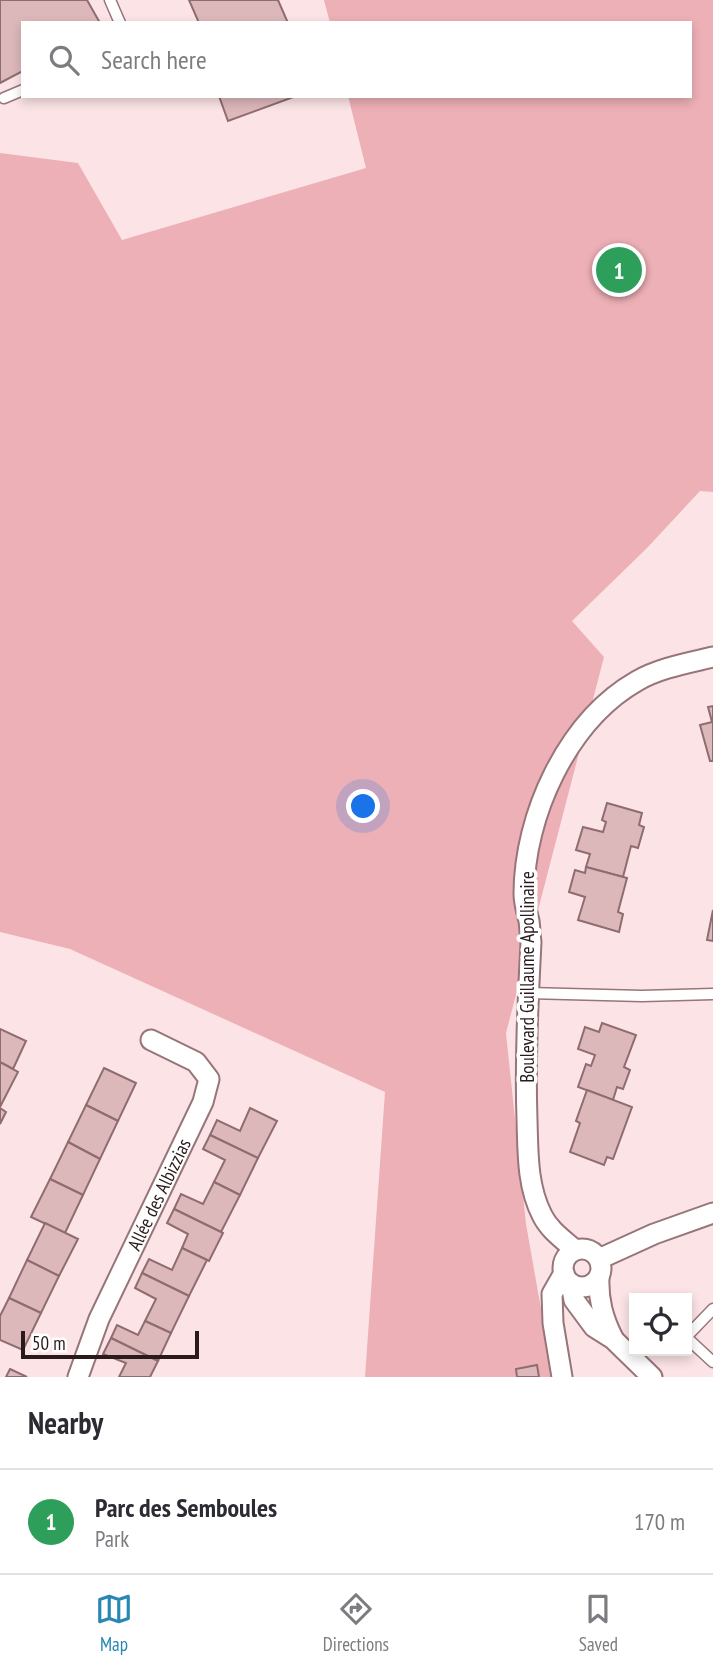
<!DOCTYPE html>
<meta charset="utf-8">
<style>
body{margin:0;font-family:"PT Sans Narrow",sans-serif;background:#f7f7f7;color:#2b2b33}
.controls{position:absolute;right:21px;bottom:21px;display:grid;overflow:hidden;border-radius:0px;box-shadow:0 4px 10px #0003}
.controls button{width:63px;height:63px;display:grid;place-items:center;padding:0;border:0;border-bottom:2px solid #e1e1e2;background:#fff;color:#2b2b33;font:35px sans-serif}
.scale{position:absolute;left:21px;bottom:18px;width:178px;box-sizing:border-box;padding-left:7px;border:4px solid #291b1c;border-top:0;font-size:19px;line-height:24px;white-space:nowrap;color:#291b1c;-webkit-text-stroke:5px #fff;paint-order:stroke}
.you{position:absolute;left:364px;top:807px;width:24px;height:24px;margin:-18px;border:5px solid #fff;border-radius:50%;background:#1a73e8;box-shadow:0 0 0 10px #1a73e833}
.badge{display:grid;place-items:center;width:46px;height:46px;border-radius:50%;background:#2987b3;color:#fff;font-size:23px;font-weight:700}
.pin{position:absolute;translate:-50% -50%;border:4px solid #fff;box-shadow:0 2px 7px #0006}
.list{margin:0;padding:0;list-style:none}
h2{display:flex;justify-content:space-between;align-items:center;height:91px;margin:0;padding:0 28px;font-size:30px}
h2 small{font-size:23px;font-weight:400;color:#7c7c81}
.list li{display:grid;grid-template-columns:46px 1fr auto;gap:21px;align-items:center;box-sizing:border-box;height:105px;padding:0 28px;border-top:2px solid #e1e1e2}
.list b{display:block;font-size:26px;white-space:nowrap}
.list p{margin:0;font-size:23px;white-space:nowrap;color:#7c7c81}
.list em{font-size:23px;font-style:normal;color:#7c7c81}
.icon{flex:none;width:38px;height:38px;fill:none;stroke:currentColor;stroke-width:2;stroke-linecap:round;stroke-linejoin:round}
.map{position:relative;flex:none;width:713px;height:1377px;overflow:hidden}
.search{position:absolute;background:#fff;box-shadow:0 4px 10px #0003;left:21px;right:21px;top:21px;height:77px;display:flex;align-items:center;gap:18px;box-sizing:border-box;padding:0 24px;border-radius:0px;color:#7c7c81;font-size:26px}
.sheet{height:196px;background:#fff}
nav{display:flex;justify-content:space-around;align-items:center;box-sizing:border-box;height:98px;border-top:2px solid #e1e1e2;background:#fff;font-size:19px;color:#7c7c81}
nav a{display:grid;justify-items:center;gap:4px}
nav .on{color:#2987b3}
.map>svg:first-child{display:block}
</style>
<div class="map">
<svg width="713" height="1377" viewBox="0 0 713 1377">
<rect width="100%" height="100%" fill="#fce4e6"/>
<polygon fill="#edb0b6" points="324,0 713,0 713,492 700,491 647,548 572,621 604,657 506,1033 526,1224 553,1377 365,1377 385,1092 70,949 0,932 0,153 78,163 122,240 366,168 348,96 690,96 690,23 330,23"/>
<g fill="#ddb8bb" stroke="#8e6c6f" stroke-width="2">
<polygon points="0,0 87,0 100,23 23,23 23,71 0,83"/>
<polygon points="189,0 278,0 288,23 199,23"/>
<polygon points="219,96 296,96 228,121"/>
<polygon points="713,706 713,761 710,761 700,725 712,722 708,707"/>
<polygon points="607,803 642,813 639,825 644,827 638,848 631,846 623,877 586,867 590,854 576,850 583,827 603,832 606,822 602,820"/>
<polygon points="586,867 627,878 618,912 623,914 619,932 578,920 585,897 569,892 575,870 585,873"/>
<polygon points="713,910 713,941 707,940"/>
<polygon points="602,1023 636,1035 624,1067 630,1070 623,1089 617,1087 613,1100 578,1087 586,1064 591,1066 595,1055 578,1049 585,1027 599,1032"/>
<polygon points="0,1029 26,1041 13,1069 0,1062"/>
<polygon points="0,1062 18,1072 0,1107"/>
<polygon points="104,1068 136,1083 118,1121 86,1105"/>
<polygon points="587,1090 632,1107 613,1159 607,1157 604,1165 570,1152 580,1123 576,1121"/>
<polygon points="86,1105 118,1121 100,1159 68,1142"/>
<polygon points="0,1108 6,1112 0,1124"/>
<polygon points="250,1108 277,1121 258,1158 210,1135 217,1120 240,1131"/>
<polygon points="210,1135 258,1158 240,1195 214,1182 225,1160 203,1149"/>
<polygon points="68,1142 100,1159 83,1195 50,1179"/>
<polygon points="50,1179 83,1195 65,1233 31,1217"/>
<polygon points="214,1182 240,1195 221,1232 174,1209 181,1194 203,1204"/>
<polygon points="174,1209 223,1233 209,1261 182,1248 188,1234 167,1223"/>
<polygon points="45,1223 78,1239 59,1276 27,1260"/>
<polygon points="182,1248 207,1260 189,1296 142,1273 149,1259 172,1270"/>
<polygon points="27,1260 59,1276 41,1313 9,1298"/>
<polygon points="142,1273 189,1296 171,1333 145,1321 156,1299 135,1288"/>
<polygon points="9,1298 41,1313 23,1350 0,1340 0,1316"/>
<polygon points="145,1321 171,1333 158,1361 111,1338 117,1325 138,1335"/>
<polygon points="111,1338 158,1361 150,1377 119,1377 126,1363 103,1354"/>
<polygon points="537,1365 539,1377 517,1377 516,1369"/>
<polygon points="10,1369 27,1377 6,1377"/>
</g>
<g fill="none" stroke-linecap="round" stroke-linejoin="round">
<g stroke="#977578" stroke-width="13">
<g id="service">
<polyline points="110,0 120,23"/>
<polyline points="4,98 23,90"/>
<polyline points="528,993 642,996 713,994"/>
<polyline points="687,1336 713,1309"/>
<polyline points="687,1338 713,1362"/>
</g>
</g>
<g stroke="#977578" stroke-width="23">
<g id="minor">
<circle cx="582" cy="1268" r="19"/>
<path d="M575 1250C564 1240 549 1230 542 1215 527 1186 528 1152 527 1120 525 1061 528 1001 531 942 530 935 530 928 529 921 527 912 524 903 524 894 524 816 567 721 637 681 659 668 688 663 713 657"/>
<polyline points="599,1259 654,1234 713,1213"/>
<path d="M599 1277C598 1300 603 1318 613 1338"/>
<polyline points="571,1284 574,1300 594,1327 613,1339 652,1377"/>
<path id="s1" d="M78 1377 99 1319 203 1102 209 1079 196 1062 151 1040"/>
<polyline points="562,1377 553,1323 552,1294 564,1273"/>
</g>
</g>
<use href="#service" stroke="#fff" stroke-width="10"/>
<use href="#minor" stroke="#fff" stroke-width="19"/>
</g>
<g text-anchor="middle" stroke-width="7" stroke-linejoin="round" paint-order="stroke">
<g font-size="19" fill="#291b1c" stroke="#fff">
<text transform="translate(527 977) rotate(-90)" y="7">Boulevard Guillaume Apollinaire</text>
<text dy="7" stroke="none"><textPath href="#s1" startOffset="200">Allée des Albizzias</textPath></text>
</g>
</g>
</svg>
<div class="controls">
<button><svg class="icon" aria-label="locate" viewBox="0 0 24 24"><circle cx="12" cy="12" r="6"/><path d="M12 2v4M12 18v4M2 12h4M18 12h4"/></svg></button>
</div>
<div class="scale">50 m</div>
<div class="you"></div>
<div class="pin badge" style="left:619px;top:270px;background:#2e9e5b">1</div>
<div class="search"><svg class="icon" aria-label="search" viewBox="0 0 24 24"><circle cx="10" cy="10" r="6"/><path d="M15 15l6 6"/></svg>Search here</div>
</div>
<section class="sheet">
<h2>Nearby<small></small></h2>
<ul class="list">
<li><span class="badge" style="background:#2e9e5b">1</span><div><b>Parc des Semboules</b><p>Park</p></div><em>170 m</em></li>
</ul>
</section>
<nav>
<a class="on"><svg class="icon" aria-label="map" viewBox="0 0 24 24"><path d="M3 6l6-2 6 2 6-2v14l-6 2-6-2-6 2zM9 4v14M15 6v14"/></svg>Map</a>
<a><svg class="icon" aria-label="directions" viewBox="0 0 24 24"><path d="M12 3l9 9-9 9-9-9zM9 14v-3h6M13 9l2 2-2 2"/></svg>Directions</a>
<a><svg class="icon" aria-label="saved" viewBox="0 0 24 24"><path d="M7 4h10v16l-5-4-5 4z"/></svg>Saved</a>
</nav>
